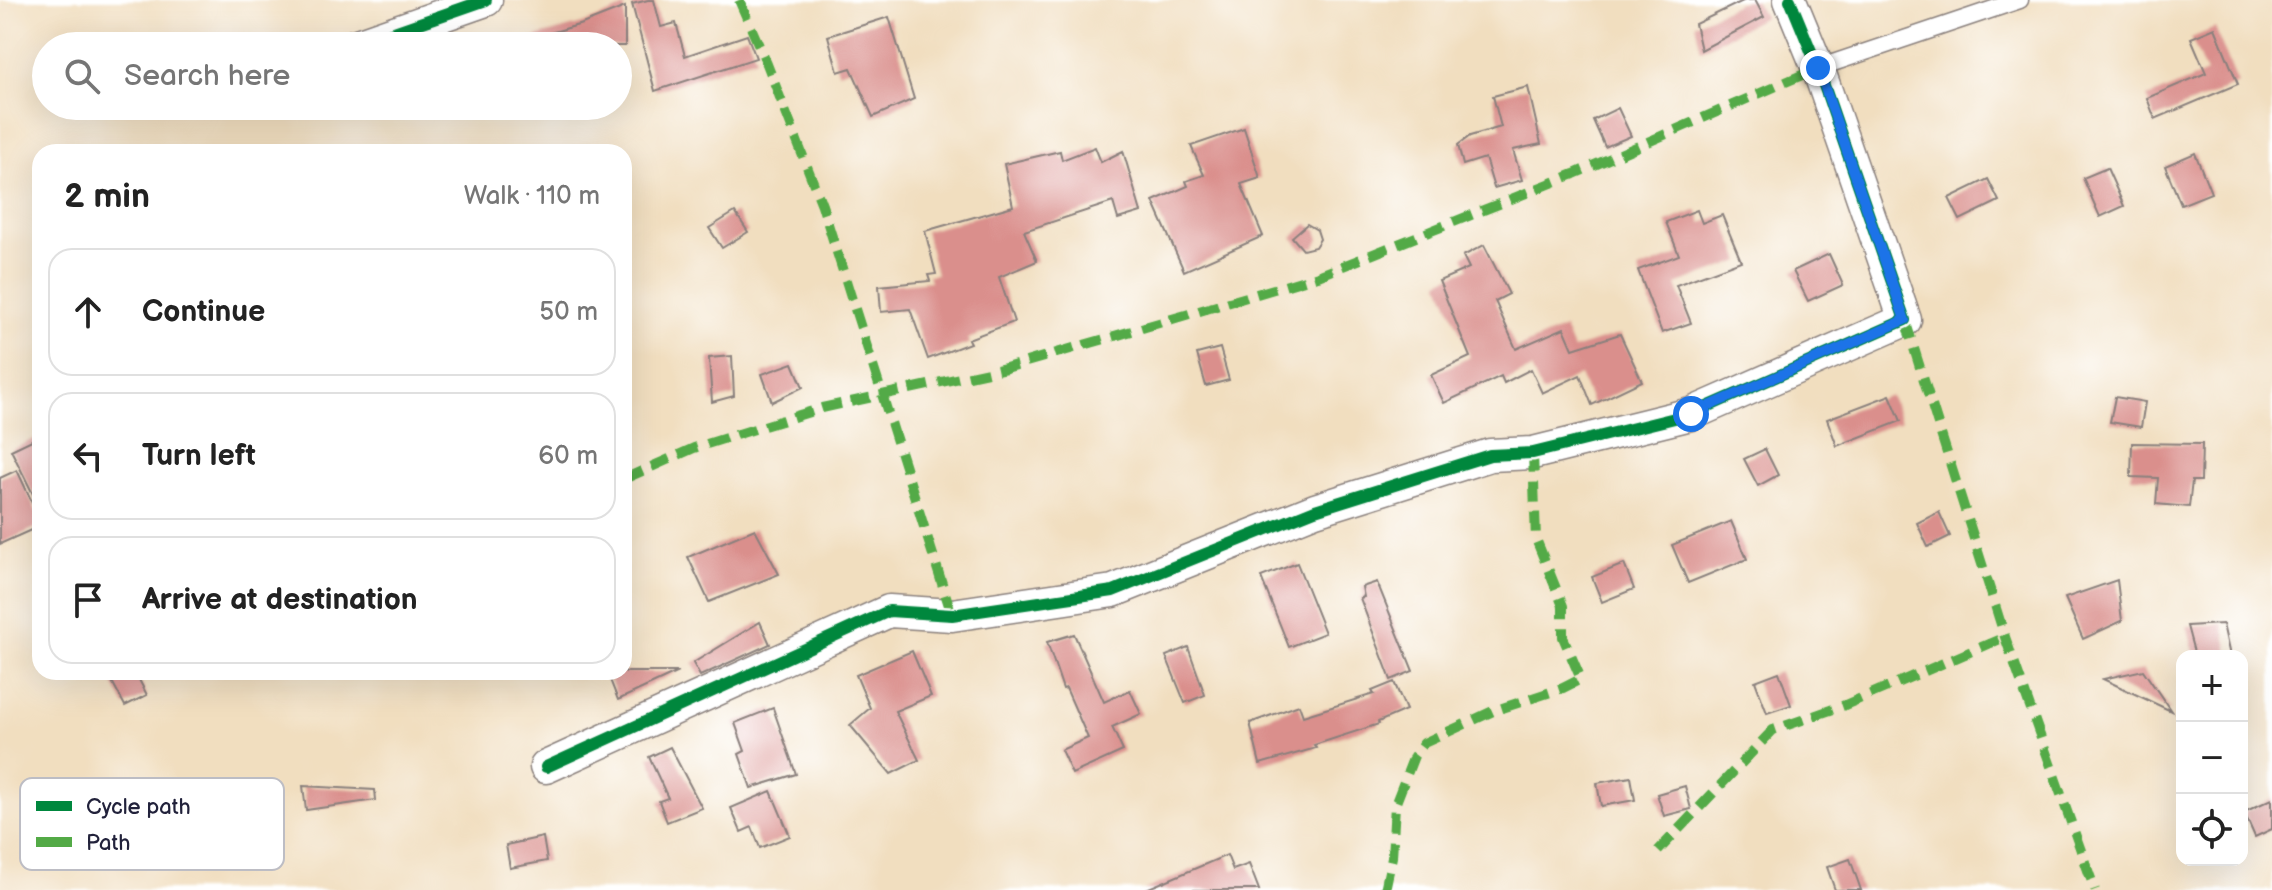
<!DOCTYPE html>
<meta charset="utf-8">
<style>
body{margin:0;font-family:"Balsamiq Sans",sans-serif;background:#f2f2f2;color:#222}
.controls{position:absolute;right:24px;bottom:24px;display:grid;overflow:hidden;border-radius:16px;box-shadow:0 8px 32px #0002}
.controls button{width:72px;height:72px;display:grid;place-items:center;padding:0;border:0;border-bottom:2px solid #e0e0e0;background:#fff;color:#222;font:40px sans-serif}
.stop{position:absolute;width:24px;height:24px;margin:-18px;border:6px solid #1a73e8;border-radius:50%;background:#fff}
.stop.end{background:#1a73e8;border-color:#fff;box-shadow:0 2px 8px #0008}
.list{margin:0;padding:0;list-style:none}
h2{display:flex;justify-content:space-between;align-items:center;height:104px;margin:0;padding:0 32px;font-size:34px}
h2 small{font-size:26px;font-weight:400;color:#767676}
.list li{display:grid;grid-template-columns:52px 1fr auto;gap:24px;align-items:center;box-sizing:border-box;height:128px;margin:0 16px 16px;padding:0 16px;border:2px solid #e0e0e0;border-radius:24px}
.list b{display:block;font-size:30px;white-space:nowrap}
.list em{font-size:26px;font-style:normal;color:#767676}
.icon{flex:none;width:44px;height:44px;fill:none;stroke:currentColor;stroke-width:2;stroke-linecap:round;stroke-linejoin:round}
.map{position:relative;flex:none;width:2272px;height:890px;overflow:hidden}
.search{position:absolute;background:#fff;box-shadow:0 8px 32px #0002;left:32px;top:32px;width:600px;height:88px;display:flex;align-items:center;gap:20px;box-sizing:border-box;padding:0 28px;border-radius:44px;color:#767676;font-size:30px}
.panel{position:absolute;background:#fff;box-shadow:0 8px 32px #0002;left:32px;top:144px;width:600px;height:536px;border-radius:24px}
.map>svg:first-child{display:block}
</style>
<div class="map">
<svg width="2272" height="890" viewBox="0 0 2272 890">
<rect width="100%" height="100%" fill="#fff"/>
<filter id="ink" filterUnits="userSpaceOnUse"><feTurbulence type="fractalNoise" baseFrequency=".0125" numOctaves="2"/><feDisplacementMap in="SourceGraphic" scale="16" xChannelSelector="R" yChannelSelector="G"/><feConvolveMatrix kernelMatrix="1 2 1 2 8 2 1 2 1" color-interpolation-filters="sRGB"/></filter>
<filter id="wash" filterUnits="userSpaceOnUse"><feTurbulence type="fractalNoise" baseFrequency=".006" numOctaves="4" result="noise"/><feDisplacementMap in="SourceGraphic" scale="32" xChannelSelector="R" yChannelSelector="G"/><feGaussianBlur stdDeviation="1.8" result="paint"/><feColorMatrix in="noise" values="0 0 0 0 0 0 0 0 0 0 0 0 0 0 0 0 0 1.4 0 .05"/><feComposite in="paint" operator="in"/></filter>
<g filter="url(#wash)">
<rect width="100%" height="100%" fill="#f1debf"/>
<g id="blocks">
<g fill="#da8f8c">
<polygon points="648,0 654,0 661,27 676,23 685,56 747,35 756,58 655,91 632,4"/>
<polygon points="1745,0 1755,0 1764,17 1701,50 1695,24"/>
<polygon points="625,7 625,46 530,46 529,39 582,24"/>
<polygon points="889,17 914,99 873,117 851,68 838,72 828,36"/>
<polygon points="2215,28 2238,84 2155,119 2147,98 2206,73 2191,38"/>
<polygon points="1528,87 1541,144 1513,150 1522,180 1494,188 1485,158 1463,165 1458,145 1470,136 1501,127 1493,96"/>
<polygon points="1618,108 1631,136 1605,147 1593,120"/>
<polygon points="1244,128 1260,178 1241,184 1263,236 1184,271 1153,201 1188,186 1186,181 1204,175 1191,146"/>
<polygon points="1095,147 1101,162 1123,151 1141,212 1118,219 1113,202 1024,231 1037,261 999,277 1014,322 968,339 970,343 928,359 910,309 881,312 879,286 930,281 928,275 936,274 925,231 1013,206 1004,164 1060,151 1062,160"/>
<polygon points="2195,153 2211,193 2181,205 2165,166"/>
<polygon points="2107,168 2124,206 2100,217 2083,178"/>
<polygon points="1988,179 1999,201 1960,220 1949,198"/>
<polygon points="1697,210 1702,223 1722,215 1741,261 1676,285 1691,323 1662,333 1638,270 1679,255 1666,222"/>
<polygon points="735,212 748,232 722,248 709,228"/>
<polygon points="1307,224 1317,230 1320,239 1315,247 1303,250 1292,237"/>
<polygon points="1484,245 1509,294 1495,301 1516,349 1564,328 1573,349 1620,334 1642,381 1592,405 1580,375 1542,393 1531,369 1504,383 1501,376 1444,403 1431,375 1470,357 1439,281 1469,268 1463,256"/>
<polygon points="1829,254 1843,285 1808,301 1793,271"/>
<polygon points="1220,348 1229,380 1206,386 1197,354"/>
<polygon points="732,356 734,396 712,402 709,358"/>
<polygon points="793,363 803,387 772,402 762,374"/>
<polygon points="1890,395 1901,421 1837,446 1827,419"/>
<polygon points="2115,397 2145,402 2141,427 2110,422"/>
<polygon points="40,436 40,508 11,450"/>
<polygon points="2132,443 2202,444 2201,481 2192,481 2189,507 2156,504 2158,478 2131,477"/>
<polygon points="1765,449 1778,475 1758,486 1744,459"/>
<polygon points="17,470 40,519 40,526 0,544 0,478"/>
<polygon points="1939,512 1950,536 1928,547 1917,523"/>
<polygon points="1731,521 1747,559 1688,583 1672,545"/>
<polygon points="755,529 779,574 709,602 688,557"/>
<polygon points="1297,563 1325,633 1289,647 1261,577"/>
<polygon points="1624,564 1634,589 1602,602 1592,577"/>
<polygon points="2117,580 2122,621 2083,639 2065,598"/>
<polygon points="1377,582 1413,671 1391,680 1360,598 1364,597 1362,587"/>
<polygon points="760,622 770,644 700,676 693,663"/>
<polygon points="2223,624 2230,656 2195,656 2187,626"/>
<polygon points="1074,634 1104,702 1130,690 1141,714 1112,727 1123,751 1072,774 1061,750 1088,738 1066,688 1063,689 1047,642"/>
<polygon points="1188,647 1205,695 1185,703 1166,656"/>
<polygon points="912,651 931,696 895,711 919,760 891,774 850,725 870,708 856,675"/>
<polygon points="2143,670 2171,711 2103,679"/>
<polygon points="107,672 135,672 147,695 125,706"/>
<polygon points="607,672 678,672 618,700"/>
<polygon points="1779,672 1791,705 1767,713 1755,681"/>
<polygon points="1394,682 1406,710 1378,722 1379,724 1314,745 1316,748 1260,764 1250,723 1299,705 1303,716 1374,694 1372,691"/>
<polygon points="773,708 796,774 751,788 739,754 745,751 735,723"/>
<polygon points="670,747 702,808 667,822 659,801 668,798 649,757"/>
<polygon points="1631,777 1635,800 1601,806 1597,783"/>
<polygon points="303,786 375,790 376,800 306,810"/>
<polygon points="1685,786 1691,809 1664,816 1657,794"/>
<polygon points="771,791 790,836 760,848 752,827 741,832 731,808"/>
<polygon points="2272,799 2272,829 2255,837 2244,812"/>
<polygon points="543,837 547,861 510,868 506,845"/>
<polygon points="1227,855 1233,870 1249,864 1259,890 1144,890"/>
<polygon points="1850,859 1861,890 1835,890 1827,867"/>
</g>
</g>
</g>
<g filter="url(#ink)">
<use href="#blocks" fill-opacity="0" stroke="#8a807d" stroke-width="2"/>
<g fill="none" stroke-linecap="round" stroke-linejoin="round">
<g stroke="#8a807d" stroke-width="19">
<polyline id="service" points="1818,68 2020,0"/>
</g>
<g stroke="#8a807d" stroke-width="35">
<g id="minor">
<polyline points="354,46 486,0"/>
<polyline points="546,767 889,611 952,615 1113,591 1315,510 1490,455 1533,453 1691,414 1905,320 1818,68 1790,0"/>
</g>
</g>
<use href="#service" stroke="#fff" stroke-width="16"/>
<use href="#minor" stroke="#fff" stroke-width="32"/>
<g stroke="#53aa46" stroke-width="10" stroke-dasharray="20 10" stroke-linecap="butt">
<polyline points="739,0 767,64 822,205 952,615"/>
<polyline points="1905,320 2005,637 2095,890"/>
<polyline points="624,479 694,448 822,408 1006,368 1318,276 1574,174 1818,68"/>
<polyline points="1658,851 1773,730 1845,705 2005,637"/>
<polyline points="1385,890 1392,857 1395,805 1414,756 1424,743 1493,711 1563,688 1581,679 1563,637 1563,606 1536,539 1533,453"/>
</g>
<g stroke="#fff" stroke-width="17">
<g id="cycleway">
<polyline points="354,46 486,0"/>
<polyline points="546,767 889,611 952,615 1113,591 1315,510 1490,455 1533,453 1691,414 1905,320 1818,68 1790,0"/>
</g>
</g>
<use href="#cycleway" stroke="#00873e" stroke-width="12"/>
</g>
</g>
<g fill="none" stroke-linecap="round" stroke-linejoin="round" filter="url(#ink)">
<polyline stroke="#1a73e8" stroke-width="10" points="1691,414 1905,320 1818,68"/>
</g>
<rect x="20" y="778" width="264" height="92" rx="12" fill="#fff" stroke="#bdbdc4" stroke-width="2"/>
<rect x="36" y="801" width="36" height="10" fill="#00873e"/>
<rect x="36" y="837" width="36" height="10" fill="#53aa46"/>
<g font-size="22" fill="#22223b">
<text x="86" y="814">Cycle path</text>
<text x="86" y="850">Path</text>
</g>
</svg>
<div class="controls">
<button>+</button>
<button>−</button>
<button><svg class="icon" aria-label="locate" viewBox="0 0 24 24"><circle cx="12" cy="12" r="6"/><path d="M12 2v4M12 18v4M2 12h4M18 12h4"/></svg></button>
</div>
<div class="stop" style="left:1691px;top:414px"></div>
<div class="stop end" style="left:1818px;top:68px"></div>
<div class="search"><svg class="icon" aria-label="search" viewBox="0 0 24 24"><circle cx="10" cy="10" r="6"/><path d="M15 15l6 6"/></svg>Search here</div>
<section class="panel">
<h2>2 min<small>Walk · 110 m</small></h2>
<ul class="list">
<li><svg class="icon" aria-label="ahead" viewBox="0 0 24 24"><path d="M12 20V5M6 11l6-6 6 6"/></svg><div><b>Continue</b></div><em>50 m</em></li>
<li><svg class="icon" aria-label="left" viewBox="0 0 24 24"><path d="M17 20v-9H6M10 6l-5 5 5 5"/></svg><div><b>Turn left</b></div><em>60 m</em></li>
<li><svg class="icon" aria-label="arrive" viewBox="0 0 24 24"><path d="M6 21V4h12l-3 4 3 4H6"/></svg><div><b>Arrive at destination</b></div></li>
</ul>
</section>
</div>
